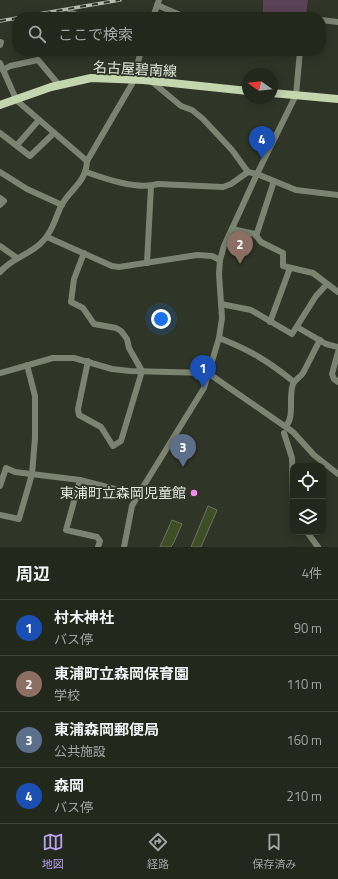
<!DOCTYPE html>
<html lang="ja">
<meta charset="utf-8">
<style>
body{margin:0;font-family:"Titillium Web","Noto Sans JP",sans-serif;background:#2b3026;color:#f1f3f6}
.controls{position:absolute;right:12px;bottom:12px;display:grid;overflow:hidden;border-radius:8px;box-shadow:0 2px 10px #0003}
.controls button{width:36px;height:36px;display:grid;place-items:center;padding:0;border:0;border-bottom:1px solid #40443b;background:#23281d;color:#f1f3f6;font:20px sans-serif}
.compass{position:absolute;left:242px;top:68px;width:36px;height:36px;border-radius:50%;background:#23281d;box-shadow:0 2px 10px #0003;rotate:284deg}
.you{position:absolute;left:161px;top:319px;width:14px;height:14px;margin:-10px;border:3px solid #fff;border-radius:50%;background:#1a73e8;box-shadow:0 0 0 6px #1a73e833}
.badge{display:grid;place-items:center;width:26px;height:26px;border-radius:50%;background:#bca0f2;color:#fff;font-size:13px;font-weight:700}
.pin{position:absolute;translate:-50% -33px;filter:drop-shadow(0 1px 2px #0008)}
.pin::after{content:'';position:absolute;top:21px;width:14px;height:12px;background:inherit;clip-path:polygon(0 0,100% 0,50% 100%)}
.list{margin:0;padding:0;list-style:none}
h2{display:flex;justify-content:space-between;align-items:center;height:52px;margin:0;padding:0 16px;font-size:17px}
h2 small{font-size:13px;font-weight:400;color:#a3a6a4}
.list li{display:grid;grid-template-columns:26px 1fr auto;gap:12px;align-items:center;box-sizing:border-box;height:56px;padding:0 16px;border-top:1px solid #40443b}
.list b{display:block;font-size:15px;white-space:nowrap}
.list p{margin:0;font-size:13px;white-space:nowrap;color:#a3a6a4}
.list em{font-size:13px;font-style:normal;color:#a3a6a4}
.icon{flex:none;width:22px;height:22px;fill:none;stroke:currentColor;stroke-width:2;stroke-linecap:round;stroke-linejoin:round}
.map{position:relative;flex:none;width:338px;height:547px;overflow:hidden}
.search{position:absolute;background:#23281d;box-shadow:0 2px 10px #0003;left:12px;right:12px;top:12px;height:44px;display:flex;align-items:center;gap:10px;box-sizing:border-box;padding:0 14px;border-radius:16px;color:#a3a6a4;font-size:15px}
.sheet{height:276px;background:#23281d}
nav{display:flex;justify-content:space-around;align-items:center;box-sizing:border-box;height:56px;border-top:1px solid #40443b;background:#23281d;font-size:11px;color:#a3a6a4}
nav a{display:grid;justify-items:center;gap:2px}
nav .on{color:#bca0f2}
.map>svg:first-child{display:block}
</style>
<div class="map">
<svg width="338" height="547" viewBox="0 0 338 547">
<rect width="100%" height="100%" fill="#2f3527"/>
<polygon fill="#594358" points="263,0 308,0 306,15 263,13"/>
<g fill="#3d4d24" stroke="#6c7363">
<polygon points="208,506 217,510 201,547 191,547"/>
<polygon points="172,520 182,524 174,542 171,547 160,547"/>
</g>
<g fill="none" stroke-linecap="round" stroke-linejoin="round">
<g stroke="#7b8471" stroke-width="6">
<polyline points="157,5 185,17"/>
<polyline points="70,12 81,17"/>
<polyline points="153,17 159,0"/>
<polyline points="321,20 338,22"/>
<polyline points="0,45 1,42"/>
<polyline points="0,63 16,99"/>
<polyline points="3,70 10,66 38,60 59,85"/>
<polyline points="151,81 181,106 192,110 203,119 232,150 248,172 257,174 296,190 338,195"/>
<polyline points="15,99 87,161"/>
<polyline points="0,133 30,156 54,133"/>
<polyline points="17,145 39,120"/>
<polyline points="0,172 27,189 62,205"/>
<path d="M86 172C106 179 137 190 158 184L223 187 231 184 248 172"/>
<polyline points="0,198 4,201 0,205"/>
<polyline points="232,229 255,234 261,242 283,253 283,266 313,273 338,292"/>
<polyline points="256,236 274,181"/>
<polyline points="47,237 112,266 119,267 197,255 212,256 220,260"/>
<polyline points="0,246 17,258"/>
<polyline points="84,253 74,279 71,302 83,308 94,324 116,328 121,331 127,339 129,348 142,371 121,441 113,446 101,427 79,415 78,409 88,361"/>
<polyline points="147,263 151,186"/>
<path d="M0 272C11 259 28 255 40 244 52 233 55 219 61 206 70 189 86 183 87 161L132 84 141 51"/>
<polyline points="221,304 251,310 292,334 316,296 327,284"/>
<polyline points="270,322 290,268"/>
<polyline points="297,327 326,344 338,347"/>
<path d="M219 338C250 350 268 361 294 382"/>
<polyline points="338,352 332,374 334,379 338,382"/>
<polyline points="0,373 53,358 74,358 112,369 130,371 208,373 293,432 314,455 338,474"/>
<path d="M286 426C295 416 288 398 293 384 295 379 300 378 303 373 309 362 314 351 320 340"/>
<polyline points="284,433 292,458 293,503"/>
<polyline points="80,480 66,530 97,537 100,541 98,547"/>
<polyline points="0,486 6,468 15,472 80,480 138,495"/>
<polyline points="0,515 19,519 32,474 35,438 35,396 27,365"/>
<polyline points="307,532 318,547"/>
<polyline points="124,547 132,506 138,495 204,388 219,338 222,318 219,274 220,260 224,246 257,174 296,95 300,51"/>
</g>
<g stroke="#c4d6ae" stroke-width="8">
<polyline points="272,93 338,99"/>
<polyline points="0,105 51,87 91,78 143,80 248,91"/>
</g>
<g stroke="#b8bcb2" stroke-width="3.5">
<g id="rail">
<polyline points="21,17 120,0"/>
<polyline points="0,21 17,18"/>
</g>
</g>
<use href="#rail" stroke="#2f3527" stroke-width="2" stroke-dasharray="6" stroke-linecap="butt"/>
</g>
<circle fill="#f38af2" stroke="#2f3527" stroke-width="1.5" cx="194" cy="493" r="4"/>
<g text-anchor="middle" stroke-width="3.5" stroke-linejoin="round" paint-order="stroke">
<g font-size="14" fill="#e3e7de" stroke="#2f3527">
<text transform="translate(135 69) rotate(3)" y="5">名古屋碧南線</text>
</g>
<g font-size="14" fill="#e3e7de" stroke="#2f3527" text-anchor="end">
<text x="186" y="498">東浦町立森岡児童館</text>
</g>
</g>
</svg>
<div class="controls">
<button><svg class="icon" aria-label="locate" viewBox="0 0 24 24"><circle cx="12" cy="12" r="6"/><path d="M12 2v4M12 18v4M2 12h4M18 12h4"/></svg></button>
<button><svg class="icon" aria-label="layers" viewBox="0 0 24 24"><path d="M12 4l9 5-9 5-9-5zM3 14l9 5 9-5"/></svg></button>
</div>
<svg class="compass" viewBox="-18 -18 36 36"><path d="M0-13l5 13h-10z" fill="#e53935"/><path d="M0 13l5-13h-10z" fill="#a3a6a4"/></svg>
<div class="you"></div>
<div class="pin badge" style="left:203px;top:388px;background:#1a4fb4">1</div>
<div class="pin badge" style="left:240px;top:264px;background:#8d6e63">2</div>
<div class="pin badge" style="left:183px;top:467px;background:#5c6f8a">3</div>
<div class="pin badge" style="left:262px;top:159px;background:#1a4fb4">4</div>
<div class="search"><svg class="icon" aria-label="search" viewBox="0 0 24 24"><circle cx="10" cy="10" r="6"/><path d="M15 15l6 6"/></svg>ここで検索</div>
</div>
<section class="sheet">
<h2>周辺<small>4件</small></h2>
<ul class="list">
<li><span class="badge" style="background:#1a4fb4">1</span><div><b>村木神社</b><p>バス停</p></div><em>90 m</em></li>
<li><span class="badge" style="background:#8d6e63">2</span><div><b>東浦町立森岡保育園</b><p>学校</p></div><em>110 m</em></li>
<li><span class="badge" style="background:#5c6f8a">3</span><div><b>東浦森岡郵便局</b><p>公共施設</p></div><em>160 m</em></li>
<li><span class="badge" style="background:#1a4fb4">4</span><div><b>森岡</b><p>バス停</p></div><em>210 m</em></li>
</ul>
</section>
<nav>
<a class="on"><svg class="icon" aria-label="map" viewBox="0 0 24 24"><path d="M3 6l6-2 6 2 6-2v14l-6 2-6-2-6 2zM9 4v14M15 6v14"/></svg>地図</a>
<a><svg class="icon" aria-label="directions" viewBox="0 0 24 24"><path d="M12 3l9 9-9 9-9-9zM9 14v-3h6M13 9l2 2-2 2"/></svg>経路</a>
<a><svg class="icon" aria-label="saved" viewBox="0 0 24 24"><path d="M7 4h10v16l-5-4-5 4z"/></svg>保存済み</a>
</nav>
